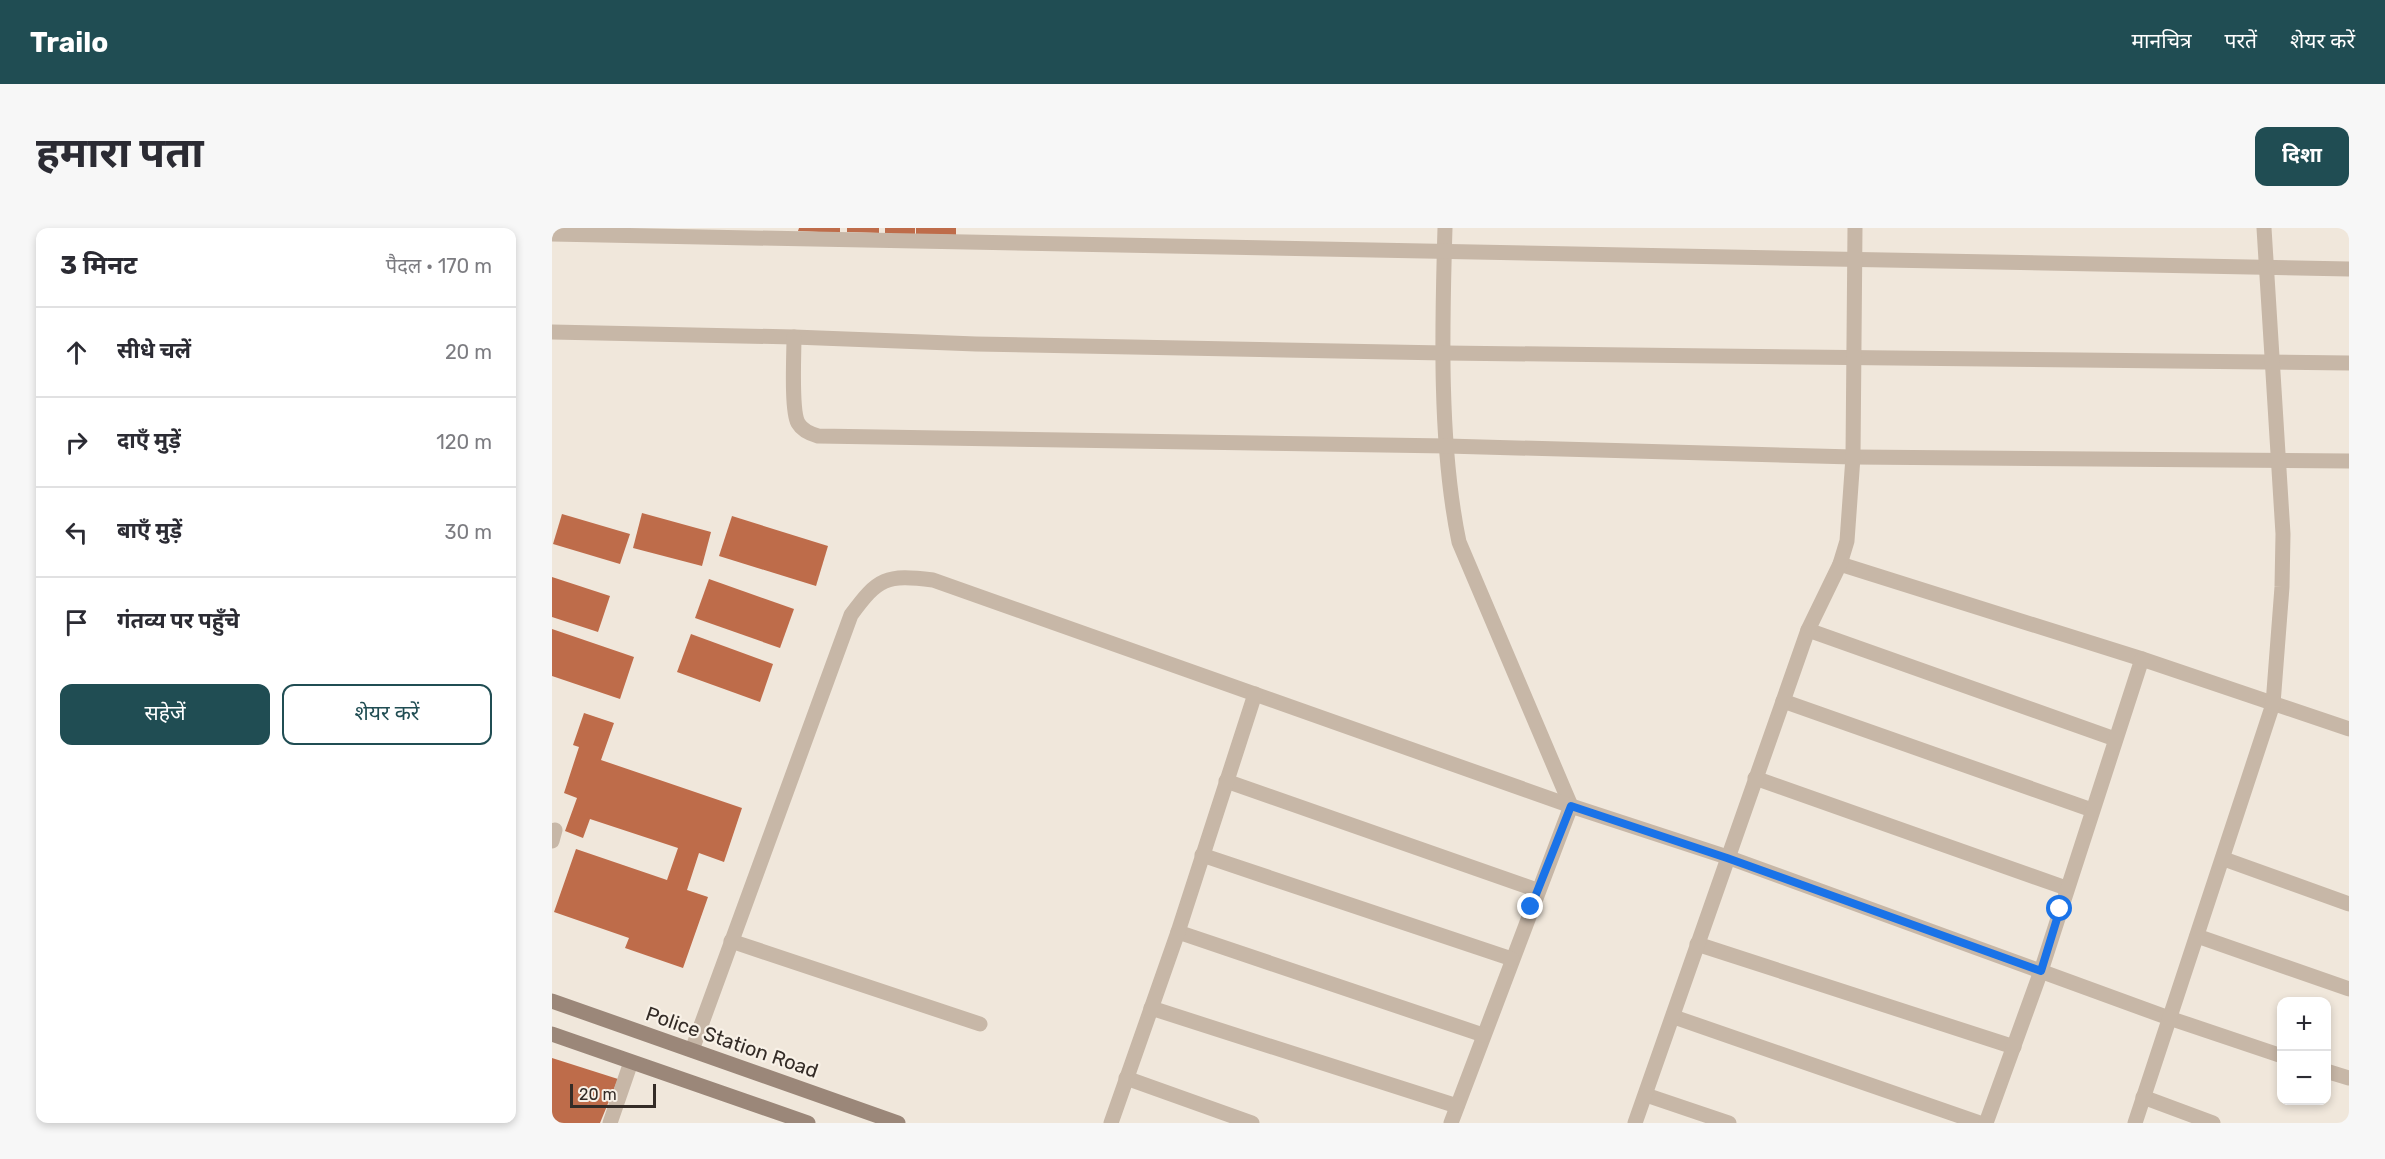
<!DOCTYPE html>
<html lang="hi">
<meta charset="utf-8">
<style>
body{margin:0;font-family:Rubik,"Noto Sans Devanagari",sans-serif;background:#f7f7f7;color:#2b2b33}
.controls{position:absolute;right:18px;bottom:18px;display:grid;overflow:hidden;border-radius:12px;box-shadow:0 3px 9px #0003}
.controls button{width:54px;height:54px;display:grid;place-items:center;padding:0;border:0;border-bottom:2px solid #e1e1e2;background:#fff;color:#2b2b33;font:30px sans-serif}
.scale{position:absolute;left:18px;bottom:15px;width:86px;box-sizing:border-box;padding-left:6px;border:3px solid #342c27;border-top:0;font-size:16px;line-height:21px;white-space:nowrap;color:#342c27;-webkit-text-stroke:4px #f8f1e7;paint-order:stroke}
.stop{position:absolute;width:18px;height:18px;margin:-14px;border:4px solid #1a73e8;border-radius:50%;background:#fff}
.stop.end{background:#1a73e8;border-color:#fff;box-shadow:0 2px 6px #0008}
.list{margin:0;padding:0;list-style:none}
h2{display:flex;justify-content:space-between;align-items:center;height:78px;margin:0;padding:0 24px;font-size:26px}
h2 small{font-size:20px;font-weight:400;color:#7c7c81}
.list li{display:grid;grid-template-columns:39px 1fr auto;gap:18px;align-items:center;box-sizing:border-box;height:90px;padding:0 24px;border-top:2px solid #e1e1e2}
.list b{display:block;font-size:22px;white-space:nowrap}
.list em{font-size:20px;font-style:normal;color:#7c7c81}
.actions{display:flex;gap:12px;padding:18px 24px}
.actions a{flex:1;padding:14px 0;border:2px solid #204d53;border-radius:12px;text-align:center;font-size:21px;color:#204d53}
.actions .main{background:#204d53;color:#fff}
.icon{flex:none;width:33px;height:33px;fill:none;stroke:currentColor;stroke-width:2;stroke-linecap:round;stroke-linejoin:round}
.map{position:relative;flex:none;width:1797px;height:895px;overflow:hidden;border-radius:12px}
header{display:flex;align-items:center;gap:36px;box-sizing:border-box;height:84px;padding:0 30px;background:#204d53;color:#fff}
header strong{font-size:28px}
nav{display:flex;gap:33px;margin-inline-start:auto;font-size:21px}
.intro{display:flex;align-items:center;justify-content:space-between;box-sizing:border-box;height:144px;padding:0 36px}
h1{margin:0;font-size:42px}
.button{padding:15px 27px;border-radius:12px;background:#204d53;color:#fff;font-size:21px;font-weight:700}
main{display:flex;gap:36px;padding:0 36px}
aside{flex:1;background:#fff;border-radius:12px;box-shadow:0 3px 9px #0003}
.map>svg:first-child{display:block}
</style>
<header>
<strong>Trailo</strong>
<nav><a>मानचित्र</a><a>परतें</a><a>शेयर करें</a></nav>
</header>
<div class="intro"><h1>हमारा पता</h1><a class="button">दिशा</a></div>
<main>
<aside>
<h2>3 मिनट<small>पैदल · 170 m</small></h2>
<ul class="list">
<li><svg class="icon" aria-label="ahead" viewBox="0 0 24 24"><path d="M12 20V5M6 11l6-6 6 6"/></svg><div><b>सीधे चलें</b></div><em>20 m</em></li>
<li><svg class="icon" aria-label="right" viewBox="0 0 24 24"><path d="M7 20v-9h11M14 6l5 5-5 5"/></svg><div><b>दाएँ मुड़ें</b></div><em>120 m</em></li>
<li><svg class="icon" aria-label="left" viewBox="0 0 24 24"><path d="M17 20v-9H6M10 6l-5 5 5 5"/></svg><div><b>बाएँ मुड़ें</b></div><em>30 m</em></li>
<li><svg class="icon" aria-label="arrive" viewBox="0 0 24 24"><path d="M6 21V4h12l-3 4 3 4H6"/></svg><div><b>गंतव्य पर पहुँचे</b></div></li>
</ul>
<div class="actions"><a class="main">सहेजें</a><a>शेयर करें</a></div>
</aside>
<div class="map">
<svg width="1797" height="895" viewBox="0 0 1797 895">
<rect width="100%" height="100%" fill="#f0e7db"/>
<g fill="#be6c4a">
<polygon points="247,0 288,0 288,5 246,3"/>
<polygon points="295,0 327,0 327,5 295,4"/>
<rect x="333" y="0" width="30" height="7"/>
<polygon points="364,0 404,0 404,7 364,6"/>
<polygon points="90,285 159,304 150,338 81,320"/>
<polygon points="10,286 78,306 68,336 1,316"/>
<polygon points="180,288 276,318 264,358 167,328"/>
<polygon points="0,349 58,368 46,404 0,389"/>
<polygon points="157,351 242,381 228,420 143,390"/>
<polygon points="0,401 82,429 68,471 0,448"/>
<polygon points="139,406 221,436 208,474 125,444"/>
<polygon points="32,485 62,495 49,532 190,580 172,634 147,625 135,662 156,669 131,740 73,720 77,710 2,684 24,621 115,652 126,620 38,591 31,610 13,603 25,570 12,565 27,519 21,517"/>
<polygon points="0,830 66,851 48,895 0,895"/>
</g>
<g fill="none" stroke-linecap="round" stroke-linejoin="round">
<polyline stroke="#c7b7a7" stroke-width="15" points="0,613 3,602"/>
<g stroke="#c7b7a7" stroke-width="15">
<path d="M893 0C890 99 887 218 907 314L1019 578 899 895"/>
<polyline points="0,6 1797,41"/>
<polyline points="0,104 242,109 424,116 893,125 1797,135"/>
<path d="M242 109C242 127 239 182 246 195 250 202 259 206 266 208L895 218 1301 229 1797 233"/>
<polyline points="1288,336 1590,431 1797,501"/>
<polyline points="1256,402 1563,511"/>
<polyline points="1231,473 1540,582"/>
<polyline points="1203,550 1514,660"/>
<polyline points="674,553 985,662"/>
<polyline points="650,627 960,731"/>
<polyline points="1672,631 1797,676"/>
<polyline points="626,704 931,807"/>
<polyline points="1645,708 1797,761"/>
<polyline points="179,713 428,796"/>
<polyline points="1145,716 1462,819"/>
<polyline points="599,780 905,878"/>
<polyline points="1122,789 1428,895"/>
<path d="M140 822 299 387C326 350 334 346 381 352L1019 578 1175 629 1617 790 1730 828"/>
<polyline points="1774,843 1797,850"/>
<polyline points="574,850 700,895"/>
<polyline points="1094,867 1177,895"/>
<polyline points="1591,869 1661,895"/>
<polyline points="58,895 79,834"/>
<polyline points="559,895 626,704 703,466"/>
<polyline points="1083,895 1256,402 1288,336 1295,313 1301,229 1303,0"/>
<polyline points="1434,895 1489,743 1590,431"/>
<polyline points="1583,895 1721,476 1730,359 1731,306 1712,0"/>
</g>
<g stroke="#9b8779" stroke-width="15">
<polyline points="0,773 346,895"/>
<polyline points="0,806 256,895"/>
</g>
</g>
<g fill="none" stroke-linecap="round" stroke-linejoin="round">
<polyline stroke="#1a73e8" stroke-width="8" points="979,679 1019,578 1175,630 1489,743 1508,681"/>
</g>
<g text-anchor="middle" stroke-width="4.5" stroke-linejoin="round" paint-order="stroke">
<g font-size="20" fill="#342c27" stroke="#f8f1e7">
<text transform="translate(180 814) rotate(19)" y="7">Police Station Road</text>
</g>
</g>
</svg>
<div class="controls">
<button>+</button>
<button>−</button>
</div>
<div class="scale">20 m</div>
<div class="stop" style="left:1508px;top:681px"></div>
<div class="stop end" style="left:979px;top:679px"></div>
</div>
</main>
